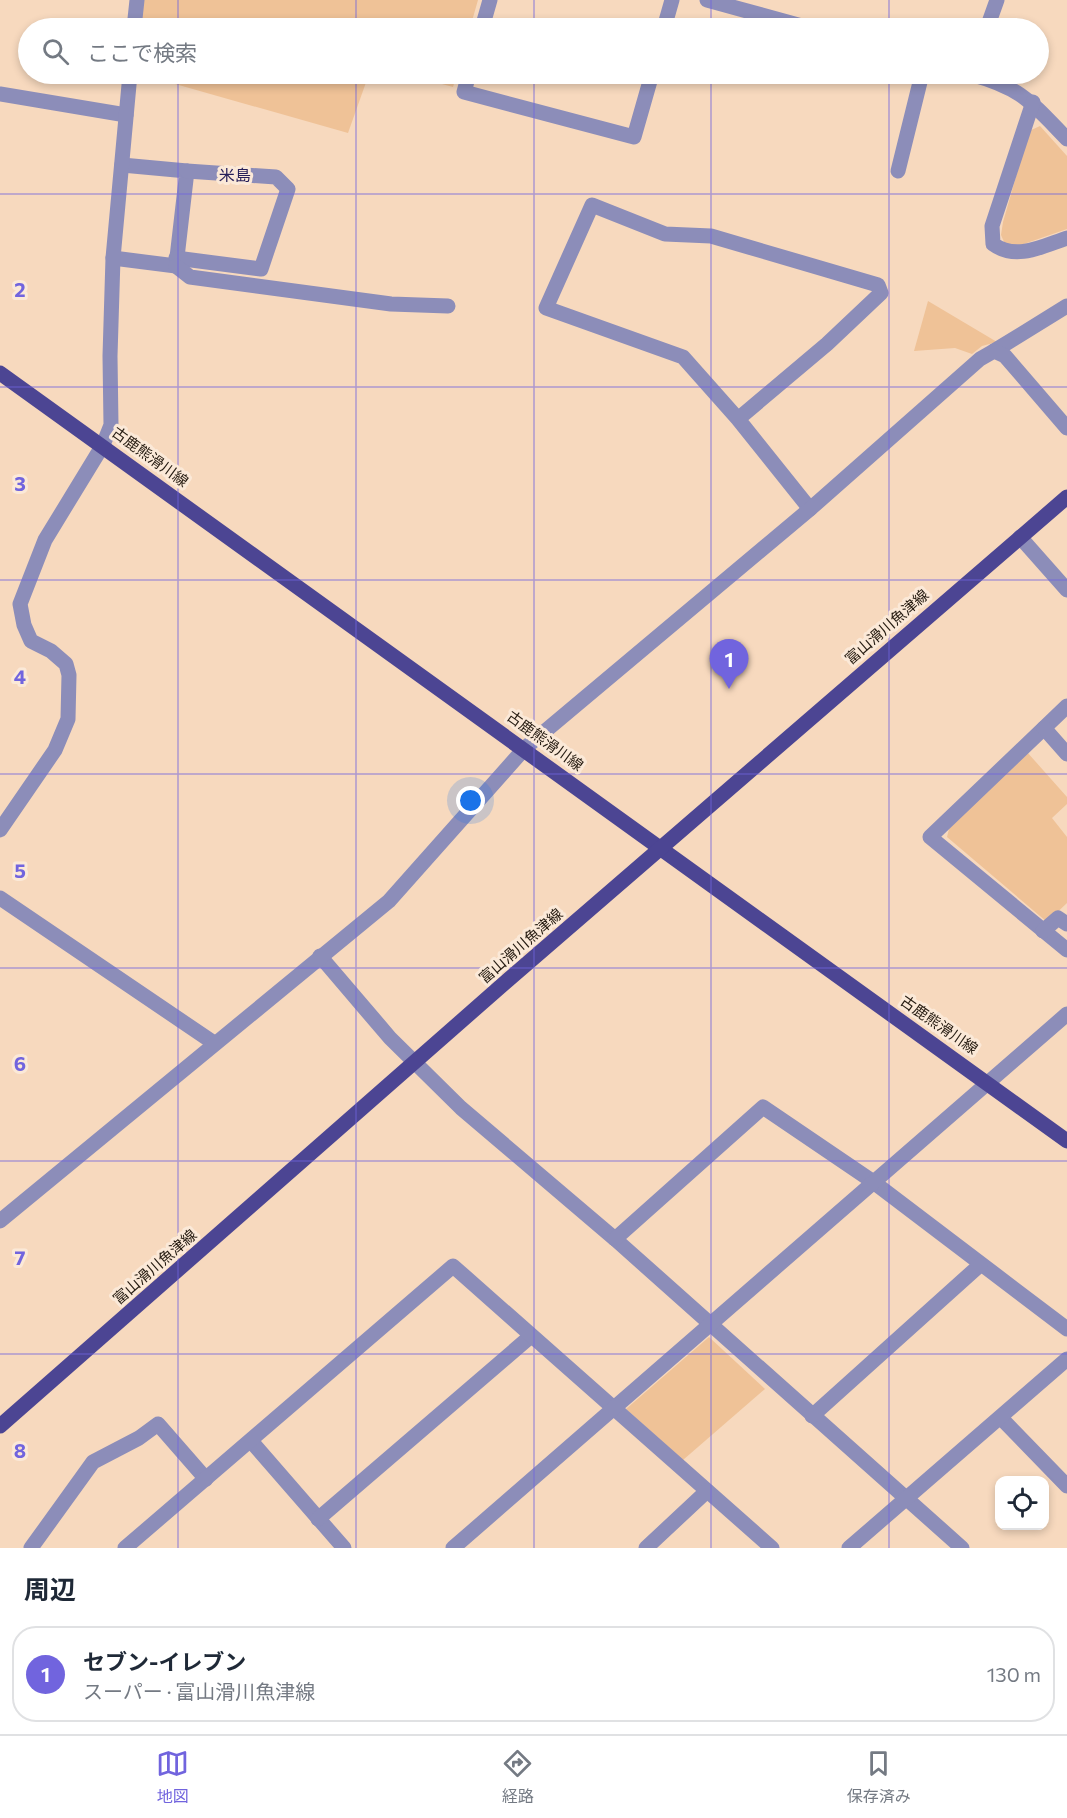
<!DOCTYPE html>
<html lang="ja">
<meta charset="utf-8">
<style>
body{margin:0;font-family:Commissioner,"Noto Sans JP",sans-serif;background:#f6f6f7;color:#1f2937}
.controls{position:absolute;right:18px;bottom:18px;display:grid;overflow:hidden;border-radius:12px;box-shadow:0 3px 9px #0003}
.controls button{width:54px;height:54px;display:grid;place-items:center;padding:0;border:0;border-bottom:2px solid #e0e1e3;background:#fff;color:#1f2937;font:30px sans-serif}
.you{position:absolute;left:471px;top:801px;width:21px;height:21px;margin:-15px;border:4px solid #fff;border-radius:50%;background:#1a73e8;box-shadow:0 0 0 9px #1a73e833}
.badge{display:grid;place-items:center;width:39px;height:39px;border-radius:50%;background:#7164de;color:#fff;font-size:20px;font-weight:700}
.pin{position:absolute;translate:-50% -50px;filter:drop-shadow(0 2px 3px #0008)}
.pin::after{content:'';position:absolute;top:32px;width:21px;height:18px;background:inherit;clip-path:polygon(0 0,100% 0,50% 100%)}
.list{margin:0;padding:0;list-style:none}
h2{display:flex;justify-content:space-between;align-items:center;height:78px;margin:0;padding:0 24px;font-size:26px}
h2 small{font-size:20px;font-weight:400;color:#747a83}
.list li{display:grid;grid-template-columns:39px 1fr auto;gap:18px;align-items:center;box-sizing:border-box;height:96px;margin:0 12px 12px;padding:0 12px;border:2px solid #e0e1e3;border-radius:24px}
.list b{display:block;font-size:22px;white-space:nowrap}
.list p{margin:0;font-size:20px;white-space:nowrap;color:#747a83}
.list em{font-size:20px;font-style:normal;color:#747a83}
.icon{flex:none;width:33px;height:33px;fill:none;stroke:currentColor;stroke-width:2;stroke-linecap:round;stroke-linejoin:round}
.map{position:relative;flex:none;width:1067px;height:1548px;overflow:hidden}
.search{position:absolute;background:#fff;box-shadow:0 3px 9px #0003;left:18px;right:18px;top:18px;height:66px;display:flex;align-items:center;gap:15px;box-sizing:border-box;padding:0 21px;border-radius:33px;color:#747a83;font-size:22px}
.sheet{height:186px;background:#fff}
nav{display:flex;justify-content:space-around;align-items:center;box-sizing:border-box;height:84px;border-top:2px solid #e0e1e3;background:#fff;font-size:16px;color:#747a83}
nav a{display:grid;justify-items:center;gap:3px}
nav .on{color:#7164de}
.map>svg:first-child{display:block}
</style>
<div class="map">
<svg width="1067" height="1548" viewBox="0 0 1067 1548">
<rect width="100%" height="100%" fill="#f7d9be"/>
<g fill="#efc297">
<polygon points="143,0 478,0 470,28 141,28"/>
<polygon points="140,74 369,74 348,133"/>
<polygon points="405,74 457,74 453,87"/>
<polygon points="1040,126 1067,156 1067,229 1015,247 1005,244 1001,235 1003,222 1029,131"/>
<polygon points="928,301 997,342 982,346 972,354 955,348 914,351"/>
<polygon points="1027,752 1067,797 1067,804 1052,818 1067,837 1067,903 1047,922 947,837 949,829"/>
<polygon points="709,1337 765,1389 683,1460 626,1409"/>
</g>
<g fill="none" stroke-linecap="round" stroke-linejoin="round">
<g stroke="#8c8db9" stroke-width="15">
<polyline points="707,0 809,28"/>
<polyline points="134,28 137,0"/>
<polyline points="482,28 490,0"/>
<polyline points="664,28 672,0"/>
<polyline points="987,28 997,0"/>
<polyline points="469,74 464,92 634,137 652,74"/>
<path d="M970 74C1022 88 1031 102 1067 139"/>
<polyline points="0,94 126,115"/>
<path d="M1033 102 992 226 993 244C1016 261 1043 246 1067 238"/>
<polyline points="898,171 922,74"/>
<polyline points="113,258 176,266 187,171 122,165"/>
<polyline points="176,258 261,269 288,189 276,177 187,171"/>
<polyline points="176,266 190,277 391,304 448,306"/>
<polyline points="994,351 1067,306"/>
<polyline points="738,419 827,344 881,293 878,285 711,236 665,234 592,205 546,308 683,357 738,419 810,509"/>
<polyline points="1020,537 1067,590"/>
<polyline points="1067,706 930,837 1067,950"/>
<polyline points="1044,728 1067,754"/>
<polyline points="0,830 55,750 68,719 69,675 66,664 51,651 31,641 24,625 20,604 45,540 103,445 111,425 110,356 113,258 130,74"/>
<polyline points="0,898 214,1043"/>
<polyline points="1043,931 1058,918 1067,924"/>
<polyline points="320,956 390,1038 461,1108 615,1239 962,1548"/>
<polyline points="0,1221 389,901 525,748 810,509 980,359 994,351 1005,356 1067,428"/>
<polyline points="615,1239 763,1107 872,1181 1067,1329"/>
<polyline points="812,1416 980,1265"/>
<polyline points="1001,1418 1067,1486"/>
<polyline points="251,1441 344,1548"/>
<polyline points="318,1519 531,1336"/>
<polyline points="31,1548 93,1462 139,1438 158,1424 206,1479"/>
<polyline points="125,1548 453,1266 772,1548"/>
<polyline points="453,1548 1067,1014"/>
<polyline points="646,1548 707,1491"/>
<polyline points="849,1548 1067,1359"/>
</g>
<g stroke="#4c4593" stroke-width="15">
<polyline points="0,373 1067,1141"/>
<polyline points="0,1426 508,980 1067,497"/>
</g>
</g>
<path fill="none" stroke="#7164de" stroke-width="1.5" stroke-opacity="0.55" d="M178 0V28M356 0V28M534 0V28M711 0V28M889 0V28M178 74V1548M356 74V1548M534 74V1548M711 74V1548M889 74V1548M0 194H1067M0 387H1067M0 580H1067M0 774H1067M0 968H1067M0 1161H1067M0 1354H1067"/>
<g text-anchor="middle" stroke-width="6" stroke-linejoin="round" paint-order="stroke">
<g font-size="15" fill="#241a10" stroke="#fbe9d8">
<text transform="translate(150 457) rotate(36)" y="5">古鹿熊滑川線</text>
<text transform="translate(887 627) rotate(-41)" y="5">富山滑川魚津線</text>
<text transform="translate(545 741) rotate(36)" y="5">古鹿熊滑川線</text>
<text transform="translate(521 946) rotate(-41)" y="5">富山滑川魚津線</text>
<text transform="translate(939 1025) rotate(35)" y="5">古鹿熊滑川線</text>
<text transform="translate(155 1267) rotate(-41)" y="5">富山滑川魚津線</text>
</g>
<g font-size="16" fill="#261f59" stroke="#fbe9d8">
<text x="235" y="181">米島</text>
</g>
</g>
<g font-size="20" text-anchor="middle" font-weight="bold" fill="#7164de" stroke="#fbe9d8" stroke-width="6" stroke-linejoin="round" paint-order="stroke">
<text x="20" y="297">2</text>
<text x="20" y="491">3</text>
<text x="20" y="684">4</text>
<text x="20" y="878">5</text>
<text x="20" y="1071">6</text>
<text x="20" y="1265">7</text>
<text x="20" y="1458">8</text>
</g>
</svg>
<div class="controls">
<button><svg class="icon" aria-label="locate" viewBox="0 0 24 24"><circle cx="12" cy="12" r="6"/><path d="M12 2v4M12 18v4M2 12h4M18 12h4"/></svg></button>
</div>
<div class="you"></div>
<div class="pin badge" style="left:729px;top:689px">1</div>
<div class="search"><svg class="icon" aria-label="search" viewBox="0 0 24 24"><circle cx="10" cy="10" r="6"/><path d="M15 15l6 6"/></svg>ここで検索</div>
</div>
<section class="sheet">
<h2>周辺<small></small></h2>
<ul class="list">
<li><span class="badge">1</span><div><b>セブン-イレブン</b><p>スーパー · 富山滑川魚津線</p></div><em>130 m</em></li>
</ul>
</section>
<nav>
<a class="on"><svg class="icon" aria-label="map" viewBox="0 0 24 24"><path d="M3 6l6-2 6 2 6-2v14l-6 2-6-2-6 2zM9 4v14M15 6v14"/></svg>地図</a>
<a><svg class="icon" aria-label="directions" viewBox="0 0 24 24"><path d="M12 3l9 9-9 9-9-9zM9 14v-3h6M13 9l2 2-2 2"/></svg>経路</a>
<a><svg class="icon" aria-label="saved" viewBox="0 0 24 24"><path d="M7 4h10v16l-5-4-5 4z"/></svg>保存済み</a>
</nav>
